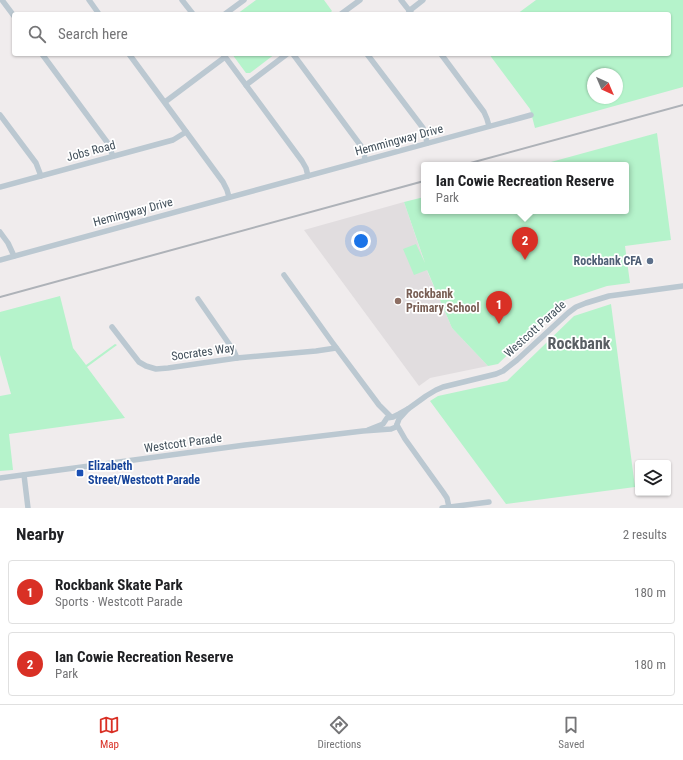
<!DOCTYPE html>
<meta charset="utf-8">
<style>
body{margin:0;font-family:"Roboto Condensed",sans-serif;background:#f2f2f2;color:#202124}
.controls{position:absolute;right:12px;bottom:12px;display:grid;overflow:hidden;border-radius:4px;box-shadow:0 1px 3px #0004}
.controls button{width:36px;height:36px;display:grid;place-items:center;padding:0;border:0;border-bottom:1px solid #e0e0e0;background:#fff;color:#202124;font:20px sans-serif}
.compass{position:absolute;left:587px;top:68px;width:36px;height:36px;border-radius:50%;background:#fff;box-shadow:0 1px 3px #0004;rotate:136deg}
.you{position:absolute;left:361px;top:241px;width:14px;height:14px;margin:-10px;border:3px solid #fff;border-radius:50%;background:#1a73e8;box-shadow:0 0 0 6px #1a73e833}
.badge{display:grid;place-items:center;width:26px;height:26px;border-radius:50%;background:#d93025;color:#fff;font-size:13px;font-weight:700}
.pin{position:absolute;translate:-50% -33px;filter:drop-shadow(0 1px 2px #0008)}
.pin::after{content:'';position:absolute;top:21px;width:14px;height:12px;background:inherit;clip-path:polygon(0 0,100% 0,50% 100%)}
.popup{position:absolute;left:421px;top:162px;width:208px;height:52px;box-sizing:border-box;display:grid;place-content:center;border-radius:4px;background:#fff;filter:drop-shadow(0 1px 3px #0005);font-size:13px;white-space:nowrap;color:#757577}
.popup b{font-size:15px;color:#202124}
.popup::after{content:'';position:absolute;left:50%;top:100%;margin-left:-8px;border:8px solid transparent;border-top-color:#fff}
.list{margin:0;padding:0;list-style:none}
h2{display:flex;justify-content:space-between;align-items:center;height:52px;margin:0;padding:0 16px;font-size:17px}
h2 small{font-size:13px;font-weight:400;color:#757577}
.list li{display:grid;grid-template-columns:26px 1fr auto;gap:12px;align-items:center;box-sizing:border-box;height:64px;margin:0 8px 8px;padding:0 8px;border:1px solid #e0e0e0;border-radius:4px}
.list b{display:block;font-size:15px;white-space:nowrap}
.list p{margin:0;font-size:13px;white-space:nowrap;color:#757577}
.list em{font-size:13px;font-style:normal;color:#757577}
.icon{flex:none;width:22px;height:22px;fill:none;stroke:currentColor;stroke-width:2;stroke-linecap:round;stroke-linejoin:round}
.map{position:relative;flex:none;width:683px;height:508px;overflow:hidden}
.search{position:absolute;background:#fff;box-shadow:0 1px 3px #0004;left:12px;right:12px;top:12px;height:44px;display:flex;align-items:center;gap:10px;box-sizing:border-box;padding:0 14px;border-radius:4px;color:#757577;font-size:15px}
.sheet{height:196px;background:#fff}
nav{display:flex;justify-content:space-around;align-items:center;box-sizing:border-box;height:56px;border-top:1px solid #e0e0e0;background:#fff;font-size:11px;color:#757577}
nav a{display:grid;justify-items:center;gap:2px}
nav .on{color:#d93025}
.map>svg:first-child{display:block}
</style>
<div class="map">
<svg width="683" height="508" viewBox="0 0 683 508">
<rect width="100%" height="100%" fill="#f0eced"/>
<polygon fill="#e1dddf" points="404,202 428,273 452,328 488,366 430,378 419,386 304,230"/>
<g fill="#b5f3cb" fill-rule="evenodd">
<polygon points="256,0 324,0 332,11 329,14 237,14"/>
<path d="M536 0H683V87L535 128 530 109 489 54H669V14H517ZM593 74H617V98H593Z"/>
<polygon points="232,54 275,54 250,73 246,73"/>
<polygon points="657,133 671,240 625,246 630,283 607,286 565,300 498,364 488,366 452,328 427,270 414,275 403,249 416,244 425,263 404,202 424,197 424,211 626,211 626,165 540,165"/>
<polygon points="60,296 73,348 86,365 115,344 117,345 87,367 125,418 9,434 13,470 0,471 0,396 11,394 0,355 0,312"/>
<polygon points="611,304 635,487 506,504 430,401 438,396 507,381 574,316"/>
</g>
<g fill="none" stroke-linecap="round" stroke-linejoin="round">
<g stroke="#bbc8d1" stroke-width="5.5">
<polyline points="2,0 14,16"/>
<polyline points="89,0 99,14"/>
<polyline points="182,0 193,14"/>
<polyline points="401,0 412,14"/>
<polyline points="409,11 423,0"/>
<polyline points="225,14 244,0"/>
<polyline points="341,14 360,0"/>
<polyline points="42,54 107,142 113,156"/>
<polyline points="129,54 223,182 227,190 229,197"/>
<polyline points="223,54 302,161 306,168 308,176"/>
<polyline points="293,54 361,146 364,151 365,160"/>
<polyline points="367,54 423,128 425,133 427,143"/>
<polyline points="441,54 484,112 487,119 489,126"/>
<polyline points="246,85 287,54"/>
<polyline points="165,102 225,57"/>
<polyline points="0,115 36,163 41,176"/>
<polyline points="0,187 173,140 186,132"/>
<polyline points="0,232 8,243 14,256"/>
<polyline points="0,260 531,115"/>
<polyline points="284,275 332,342 379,405 391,417"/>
<polyline points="198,299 234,351 237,358"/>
<polyline points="112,327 139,362 146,366 156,369 168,368 237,358 316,351 336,348"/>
<polyline points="397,425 405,439 443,492 447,498 449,507"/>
<polyline points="368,430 383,424 387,418 393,417 399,414 408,409 426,396 436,390 443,387 496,374 503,371 517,360 568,313 576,307 586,303 609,296 683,286"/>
<polyline points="24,475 28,508"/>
<polyline points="0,478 245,445 363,431 391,429 396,427 399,419 408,409"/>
<polyline points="442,508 489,502"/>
</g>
<g stroke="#aeb2b8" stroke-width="2">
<polyline points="463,165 683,105"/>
<polyline points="0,297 424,181"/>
</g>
</g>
<circle fill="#5c6f8a" stroke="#fff" stroke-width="1.5" cx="650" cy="261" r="4"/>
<circle fill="#8d6e63" stroke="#fff" stroke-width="1.5" cx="398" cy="301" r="4"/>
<rect fill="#1a4fb4" stroke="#fff" stroke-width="1.5" x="76" y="469" width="8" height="8" rx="2"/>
<g text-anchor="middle" stroke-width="3.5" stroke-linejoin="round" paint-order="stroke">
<g font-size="12" fill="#43515c" stroke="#fff">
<text transform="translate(399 140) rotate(-15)" y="4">Hemmingway Drive</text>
<text transform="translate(91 151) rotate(-15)" y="4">Jobs Road</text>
<text transform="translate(133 212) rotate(-15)" y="4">Hemingway Drive</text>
<text transform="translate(535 329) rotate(-42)" y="4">Westcott Parade</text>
<text transform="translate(203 352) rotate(-8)" y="4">Socrates Way</text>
<text transform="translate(183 443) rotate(-8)" y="4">Westcott Parade</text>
</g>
<g font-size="12" font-weight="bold" fill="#4e5e75" stroke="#fff" text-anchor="end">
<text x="642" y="265">Rockbank CFA</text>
</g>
<g font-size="12" font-weight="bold" fill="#785e54" stroke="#fff" text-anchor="start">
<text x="406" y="298">Rockbank<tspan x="406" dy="14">Primary School</tspan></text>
</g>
<g font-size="12" font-weight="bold" fill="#164399" stroke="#fff" text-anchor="start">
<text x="88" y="470">Elizabeth<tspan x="88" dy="14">Street/Westcott Parade</tspan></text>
</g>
<g font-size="16" font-weight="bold" fill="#595e63" stroke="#fff">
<text x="579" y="349">Rockbank</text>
</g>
</g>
</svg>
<div class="controls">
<button><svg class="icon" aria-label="layers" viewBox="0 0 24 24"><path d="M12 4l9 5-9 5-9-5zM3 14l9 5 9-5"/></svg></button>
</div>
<svg class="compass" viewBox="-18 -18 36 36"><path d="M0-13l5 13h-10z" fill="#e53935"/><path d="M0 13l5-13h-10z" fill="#757577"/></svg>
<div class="you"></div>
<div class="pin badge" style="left:499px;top:324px">1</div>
<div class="pin badge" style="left:525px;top:260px">2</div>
<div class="popup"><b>Ian Cowie Recreation Reserve</b>Park</div>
<div class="search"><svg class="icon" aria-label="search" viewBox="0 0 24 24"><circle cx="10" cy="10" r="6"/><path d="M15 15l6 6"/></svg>Search here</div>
</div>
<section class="sheet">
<h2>Nearby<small>2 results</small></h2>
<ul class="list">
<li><span class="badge">1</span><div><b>Rockbank Skate Park</b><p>Sports · Westcott Parade</p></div><em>180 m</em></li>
<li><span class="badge">2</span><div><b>Ian Cowie Recreation Reserve</b><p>Park</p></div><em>180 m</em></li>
</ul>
</section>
<nav>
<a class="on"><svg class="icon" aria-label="map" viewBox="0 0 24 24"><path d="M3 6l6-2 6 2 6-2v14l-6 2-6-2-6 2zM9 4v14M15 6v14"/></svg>Map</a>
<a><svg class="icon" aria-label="directions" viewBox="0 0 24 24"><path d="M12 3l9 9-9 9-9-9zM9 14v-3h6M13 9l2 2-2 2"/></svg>Directions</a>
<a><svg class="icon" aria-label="saved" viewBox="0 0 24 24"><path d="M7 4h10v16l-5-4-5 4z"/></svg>Saved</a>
</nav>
